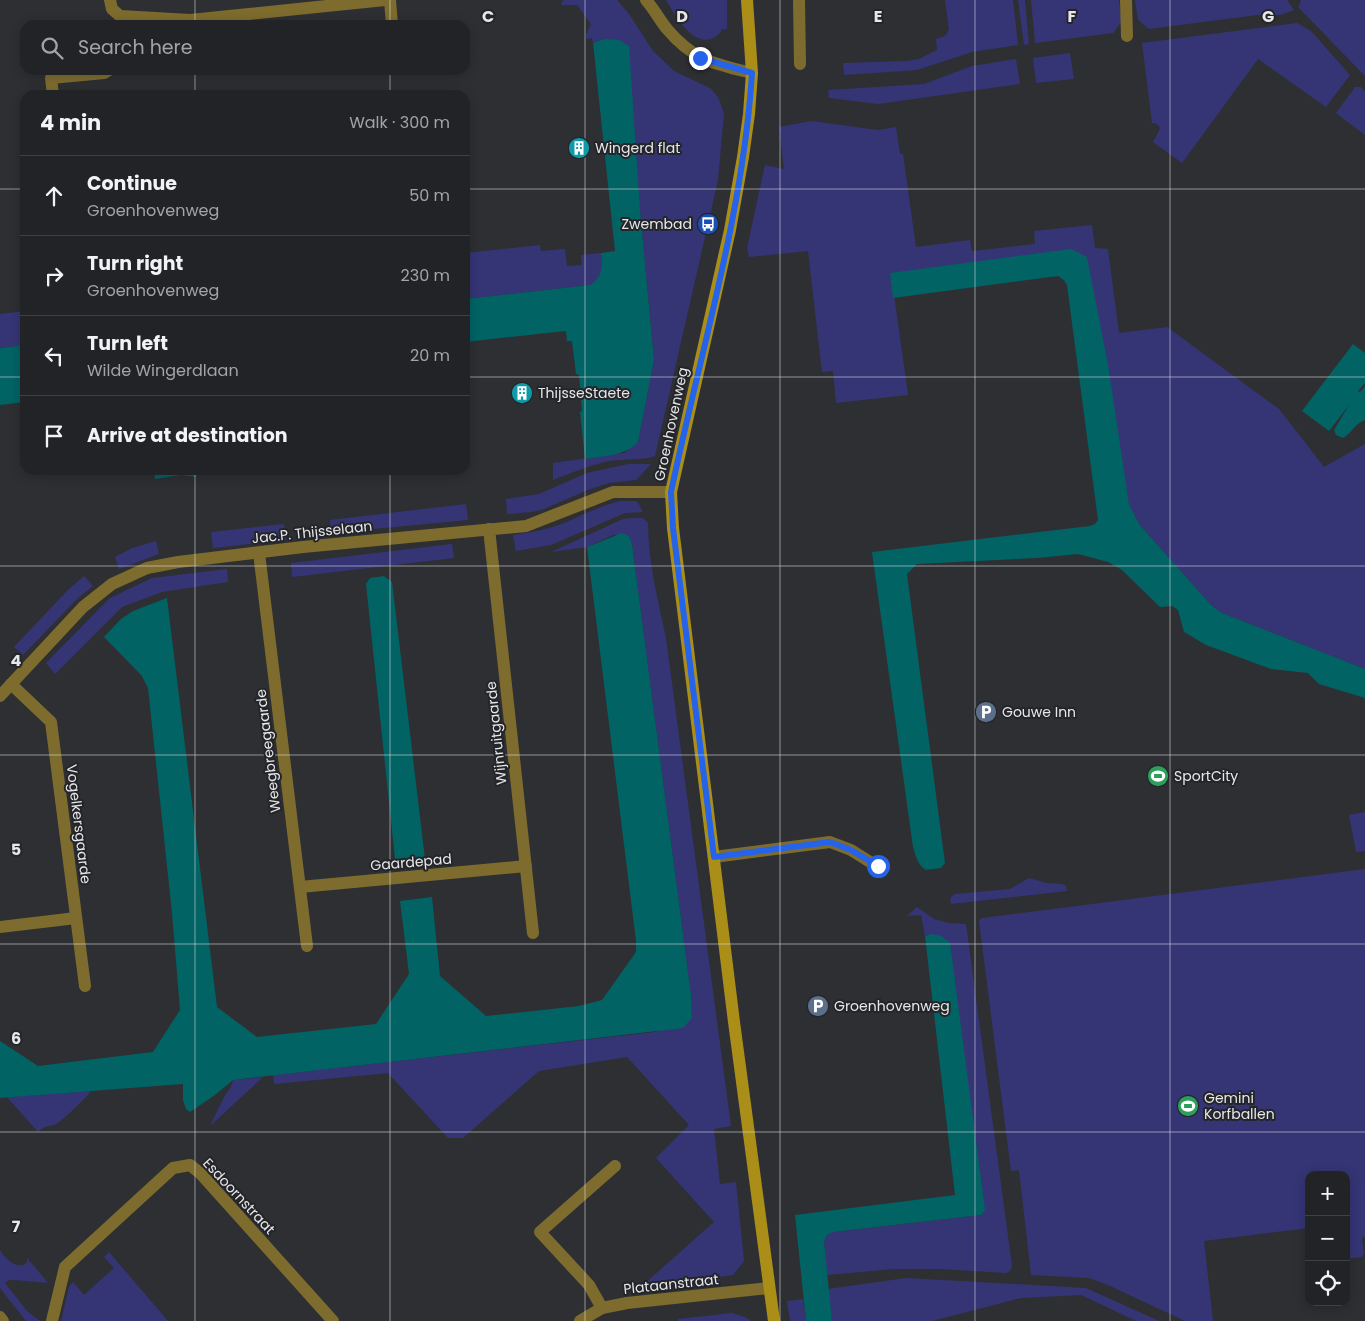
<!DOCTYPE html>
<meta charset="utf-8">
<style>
body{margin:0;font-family:Poppins,sans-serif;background:#2e2f32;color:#f1f3f6}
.controls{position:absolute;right:15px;bottom:15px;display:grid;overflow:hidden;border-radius:10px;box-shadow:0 2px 12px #0003}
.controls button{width:45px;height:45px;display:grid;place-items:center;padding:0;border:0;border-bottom:1px solid #3f4043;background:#222326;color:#f1f3f6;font:25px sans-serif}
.stop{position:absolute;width:15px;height:15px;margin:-11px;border:4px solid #2563eb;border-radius:50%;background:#fff}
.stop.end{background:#2563eb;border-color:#fff;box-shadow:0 1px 5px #0008}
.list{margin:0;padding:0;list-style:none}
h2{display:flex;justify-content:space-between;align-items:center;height:65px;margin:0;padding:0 20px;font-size:21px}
h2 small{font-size:16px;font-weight:400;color:#a2a4a7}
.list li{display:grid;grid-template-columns:32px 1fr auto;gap:15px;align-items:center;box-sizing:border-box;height:80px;padding:0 20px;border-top:1px solid #3f4043}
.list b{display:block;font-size:19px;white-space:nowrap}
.list p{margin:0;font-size:16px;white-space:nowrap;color:#a2a4a7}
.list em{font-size:16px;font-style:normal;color:#a2a4a7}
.icon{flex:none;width:28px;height:28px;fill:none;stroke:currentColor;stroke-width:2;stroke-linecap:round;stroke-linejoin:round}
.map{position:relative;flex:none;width:1365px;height:1321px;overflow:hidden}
.search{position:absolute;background:#222326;box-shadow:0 2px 12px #0003;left:20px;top:20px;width:450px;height:55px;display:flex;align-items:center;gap:12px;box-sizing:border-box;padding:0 18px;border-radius:15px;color:#a2a4a7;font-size:19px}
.panel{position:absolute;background:#222326;box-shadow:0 2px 12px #0003;left:20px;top:90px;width:450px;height:385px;border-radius:15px}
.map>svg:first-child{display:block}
</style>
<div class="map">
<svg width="1365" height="1321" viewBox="0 0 1365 1321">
<rect width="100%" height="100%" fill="#2e2f33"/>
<g fill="#353576">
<path d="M563 0H617L629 14 653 51 674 71 710 88 718 97 724 113 718 180 655 456C648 460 620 459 609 461 590 465 571 473 553 480V463L624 453 638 442 654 360 640 210 604 39 593 43 592 38 586 39V35L591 24 577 5H561Z"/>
<path d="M666 0H727V29H722C720 34 716 37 711 39 691 45 674 13 666 0Z"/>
<polygon points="945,0 1013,0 1018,45 972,52 917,70 844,75 843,63 907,61 919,59 937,50 936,39 945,36 949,30"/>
<polygon points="1018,0 1025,0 1029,44 1024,45"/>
<polygon points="1031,0 1119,0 1122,21 1113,33 1035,43"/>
<polygon points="1135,0 1287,0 1294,10 1280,15 1257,15 1149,29 1138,20"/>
<polygon points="1300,0 1365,0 1365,76 1298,7 1301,2"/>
<polygon points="1297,23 1311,31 1350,75 1326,107 1258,59 1182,163 1153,142 1160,129 1159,128 1160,127 1155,123 1152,123 1142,43"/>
<polygon points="1070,53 1074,79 1036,83 1033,58"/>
<polygon points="1016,59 1020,84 878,104 829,98 828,90 924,84 972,66"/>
<polygon points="1355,87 1361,87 1365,92 1365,135 1336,113"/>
<polygon points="811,121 878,130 896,127 900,154 903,154 916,247 970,240 972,251 1035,244 1034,231 1092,225 1095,248 1108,249 1119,333 1167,327 1279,409 1324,467 1365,444 1365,669 1222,613 1211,605 1139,524 1129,504 1087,257 891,273 908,395 836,403 833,371 822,372 808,251 749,257 747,248 765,165 784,169 779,127"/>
<path d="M540 245 541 251 565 249 567 266 582 265 581 255 601 253C602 268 603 276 590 285L465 299V253Z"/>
<polygon points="25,311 25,345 0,348 0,314"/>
<polygon points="628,464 651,464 636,480 609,483 590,489 544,509 532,512 507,514 506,499 539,494 587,473"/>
<path d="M620 501H637L643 512 625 513 551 545 516 551 513 535C531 532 547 530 564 523 583 515 600 506 620 501Z"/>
<polygon points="466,504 468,520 331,533 330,520"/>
<path d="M631 518H643L648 523C648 562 658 600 666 638L731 1126 714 1129 720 1184 736 1182 744 1261 733 1275 719 1277 720 1284 634 1293 714 1222 656 1158 689 1125 627 1057 539 1071 463 1138H448L388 1073 274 1084 273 1075 655 1032 692 1018 691 995 632 544 629 536 613 535 587 547 551 552 623 519Z"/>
<polygon points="284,524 286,540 213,548 211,532"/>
<polygon points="156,541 159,554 119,569 115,557 132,548"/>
<polygon points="452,544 454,558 292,577 291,563"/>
<polygon points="227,569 228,582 162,592 122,607 55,674 46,663 110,598 152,578"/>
<polygon points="84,576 93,586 78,598 23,655 14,647 68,590"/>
<polygon points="1365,812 1365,851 1356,852 1349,815"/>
<polygon points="1365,869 1365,1237 1362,1238 1364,1254 1362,1257 1346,1259 1346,1175 1309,1175 1309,1228 1204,1241 1213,1321 1185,1321 1108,1285 1089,1278 1031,1275 1019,1170 1011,1171 979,921 982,918"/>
<polygon points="1029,878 1046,883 1062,884 1066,886 1067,891 951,904 950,899 952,896 955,894 1010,889"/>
<polygon points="917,907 934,919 949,923 966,924 1012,1266 1010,1271 1006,1273 940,1269 894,1269 827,1275 824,1241 827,1235 833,1232 981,1215 931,934 925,936 921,915 907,916"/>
<polygon points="263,1077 210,1126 225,1095 231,1087 233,1080"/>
<path d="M91 1091C88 1096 62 1121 56 1124 48 1127 45 1125 38 1132L7 1097Z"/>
<path d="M0 1250C5 1258 13 1267 24 1265L27 1262V1258L48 1283 14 1280H9L5 1283 27 1311 40 1321H26L0 1288Z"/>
<polygon points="109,1252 168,1321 61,1321 69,1287 73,1282 84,1295 114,1268 104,1257"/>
<polygon points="906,1278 1086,1288 1159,1321 1136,1321 1081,1295 1021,1298 932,1321 832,1321 828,1289"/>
<polygon points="803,1299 806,1321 790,1321 787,1301"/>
<polygon points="732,1313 745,1317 751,1321 678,1321 678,1319"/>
</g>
<g fill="#026365">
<path d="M604 39 619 40 629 46 640 210 654 360 638 442C625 456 604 456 585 459L580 412 582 411 579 375 576 374 572 341H567L566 331 465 342V299L590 285C603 276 602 268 601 253L615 251 593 43Z"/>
<path d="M1071 249 1087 257 1108 365 1129 504 1139 524 1211 605 1222 613 1365 669V698L1319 684 1308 673 1271 669 1206 645 1184 632 1178 610 1172 606 1160 607 1122 570 1108 562 1078 554 1037 558 917 564 907 574 945 863 941 868 926 870C918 865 916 857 913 847L872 552 1090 526 1095 524 1098 520 1067 285 1064 280 1058 276 893 298 890 273Z"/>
<path d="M1353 344 1365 353V383L1358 391 1360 392 1365 386V420C1355 423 1352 433 1343 438L1336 435 1334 430 1349 405 1329 431 1302 411Z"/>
<polygon points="25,345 25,402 0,405 0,348"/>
<polygon points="154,470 192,470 197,472 196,477 181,475 155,479"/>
<polygon points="622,533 629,536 632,544 691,995 692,1018 683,1028 233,1080 215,1095 190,1112 186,1109 183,1100 183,1084 0,1098 0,1041 38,1066 153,1052 180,1010 172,913 148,688 142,676 104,637 121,619 133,611 167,598 217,1007 257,1037 376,1024 409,974 400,901 432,897 440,976 486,1016 579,1006 602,1000 636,952 636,941 587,547"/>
<polygon points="384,576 392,582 425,859 410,862 395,859 366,584 370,578"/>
<polygon points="931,934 941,936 950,943 985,1210 981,1215 833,1232 827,1235 824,1241 832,1321 806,1321 795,1215 955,1195 925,936"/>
</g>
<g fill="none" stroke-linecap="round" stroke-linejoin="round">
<g stroke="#7e6c2e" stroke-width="12">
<polyline points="110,0 112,9 120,16 190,20 385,0"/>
<polyline points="390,0 392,25"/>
<path d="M646 0C654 9 659 19 667 29 693 60 714 64 752 73"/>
<polyline points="799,0 800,64"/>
<polyline points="1126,0 1127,36"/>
<polyline points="53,95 51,78 104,73 109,70"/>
<polyline points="489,529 533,933"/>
<polyline points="259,553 307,946"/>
<polyline points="11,684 51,722 85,986"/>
<polyline points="0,696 83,607 112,584 147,568 178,562 303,547 526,526 613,492 671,492"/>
<polyline points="714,857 830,842 851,850 878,867"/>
<polyline points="300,887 526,866"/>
<polyline points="0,927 76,918"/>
<polyline points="602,1308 589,1285 540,1232 615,1166"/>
<polyline points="0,1317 3,1321"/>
<polyline points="52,1321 65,1267 173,1168 190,1165 200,1173 333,1321"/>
<polyline points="580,1321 602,1308 627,1303 769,1288"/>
</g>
<polyline stroke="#aa8e18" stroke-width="12" points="747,0 752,73 749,114 743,157 730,230 671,492 673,528 734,1022 774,1321"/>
</g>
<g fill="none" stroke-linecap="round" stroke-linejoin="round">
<path stroke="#2563eb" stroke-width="6" d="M700 58 752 73C743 215 700 353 671 492L673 528 714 857 830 842 851 850 878 866"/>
</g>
<path fill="none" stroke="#e6e7ea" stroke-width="1" stroke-opacity="0.55" d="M195 0V25M390 0V25M585 0V1321M780 0V1321M975 0V1321M1170 0V1321M195 70V95M390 70V95M0 189H25M465 189H1365M0 377H25M465 377H1365M195 470V1321M390 470V1321M0 566H1365M0 755H1365M0 944H1365M0 1132H1365"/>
<defs>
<g id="building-disc" transform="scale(1.125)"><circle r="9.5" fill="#0f9aa8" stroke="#242529"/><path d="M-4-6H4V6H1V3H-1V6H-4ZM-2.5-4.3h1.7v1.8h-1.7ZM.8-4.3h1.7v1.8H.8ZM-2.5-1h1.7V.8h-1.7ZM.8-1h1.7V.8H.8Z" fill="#fff"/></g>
<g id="bus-disc" transform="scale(1.125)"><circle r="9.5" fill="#1a4fb4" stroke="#242529"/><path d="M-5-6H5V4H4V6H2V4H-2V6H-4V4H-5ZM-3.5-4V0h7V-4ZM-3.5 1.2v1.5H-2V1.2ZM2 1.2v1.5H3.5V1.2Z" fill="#fff"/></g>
<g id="parking-disc" transform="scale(1.125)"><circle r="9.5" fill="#5c6f8a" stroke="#242529"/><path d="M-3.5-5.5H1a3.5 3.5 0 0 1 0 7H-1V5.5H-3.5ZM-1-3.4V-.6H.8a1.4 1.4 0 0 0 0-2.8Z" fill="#fff"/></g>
<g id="stadium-disc" transform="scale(1.125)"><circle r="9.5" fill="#2e9e5b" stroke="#242529"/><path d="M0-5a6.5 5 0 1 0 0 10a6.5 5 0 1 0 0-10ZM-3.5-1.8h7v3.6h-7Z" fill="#fff"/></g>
</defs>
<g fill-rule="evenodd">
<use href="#building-disc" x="579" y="148"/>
<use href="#bus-disc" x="708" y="224"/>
<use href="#building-disc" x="522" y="393"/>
<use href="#parking-disc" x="986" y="712"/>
<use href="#stadium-disc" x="1158" y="776"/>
<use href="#parking-disc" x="818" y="1006"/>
<use href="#stadium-disc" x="1188" y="1106"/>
</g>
<g text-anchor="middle" stroke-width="4" stroke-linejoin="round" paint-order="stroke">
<g font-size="14" fill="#e6e7ea" stroke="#242529" text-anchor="start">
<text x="595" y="153">Wingerd flat</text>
<text x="692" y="229" text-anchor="end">Zwembad</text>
<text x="538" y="398">ThijsseStaete</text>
<text x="1002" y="717">Gouwe Inn</text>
<text x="1174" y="781">SportCity</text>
<text x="834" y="1011">Groenhovenweg</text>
<text x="1204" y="1103">Gemini<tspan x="1204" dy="16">Korfballen</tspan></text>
</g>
<g font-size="14" fill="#e6e7ea" stroke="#242529">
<text transform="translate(671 424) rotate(-78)" y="5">Groenhovenweg</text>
<text transform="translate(312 532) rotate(-6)" y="5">Jac.P. Thijsselaan</text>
<text transform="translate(496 733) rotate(-96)" y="5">Wijnruitgaarde</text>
<text transform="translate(268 751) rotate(-97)" y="5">Weegbreegaarde</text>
<text transform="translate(79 824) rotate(83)" y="5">Vogelkersgaarde</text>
<text transform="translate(411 862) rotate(-5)" y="5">Gaardepad</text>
<text transform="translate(239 1196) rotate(47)" y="5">Esdoornstraat</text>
<text transform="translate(671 1284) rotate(-6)" y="5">Plataanstraat</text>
</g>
</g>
<g font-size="16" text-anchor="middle" font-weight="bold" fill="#e6e7ea" stroke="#242529" stroke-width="4" stroke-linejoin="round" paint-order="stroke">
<text x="488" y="22">C</text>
<text x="682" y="22">D</text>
<text x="878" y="22">E</text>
<text x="1072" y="22">F</text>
<text x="1268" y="22">G</text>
<text x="16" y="666">4</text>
<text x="16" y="855">5</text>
<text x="16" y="1044">6</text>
<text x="16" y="1232">7</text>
</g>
</svg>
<div class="controls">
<button>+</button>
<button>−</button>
<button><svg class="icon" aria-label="locate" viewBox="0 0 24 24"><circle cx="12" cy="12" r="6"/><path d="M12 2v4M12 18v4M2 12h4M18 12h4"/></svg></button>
</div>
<div class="stop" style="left:878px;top:866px"></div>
<div class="stop end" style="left:700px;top:58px"></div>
<div class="search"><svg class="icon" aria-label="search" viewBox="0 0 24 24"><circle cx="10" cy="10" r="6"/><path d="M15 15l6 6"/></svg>Search here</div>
<section class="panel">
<h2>4 min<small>Walk · 300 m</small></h2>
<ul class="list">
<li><svg class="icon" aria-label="ahead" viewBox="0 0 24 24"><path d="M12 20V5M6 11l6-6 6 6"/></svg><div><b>Continue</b><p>Groenhovenweg</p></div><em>50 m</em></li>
<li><svg class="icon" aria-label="right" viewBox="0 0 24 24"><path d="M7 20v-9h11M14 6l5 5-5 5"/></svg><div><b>Turn right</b><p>Groenhovenweg</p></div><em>230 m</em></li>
<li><svg class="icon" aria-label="left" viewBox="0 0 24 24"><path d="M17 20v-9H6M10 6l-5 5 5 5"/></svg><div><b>Turn left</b><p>Wilde Wingerdlaan</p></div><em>20 m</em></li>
<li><svg class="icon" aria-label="arrive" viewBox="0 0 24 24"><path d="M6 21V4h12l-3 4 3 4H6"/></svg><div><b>Arrive at destination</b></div></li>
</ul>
</section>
</div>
